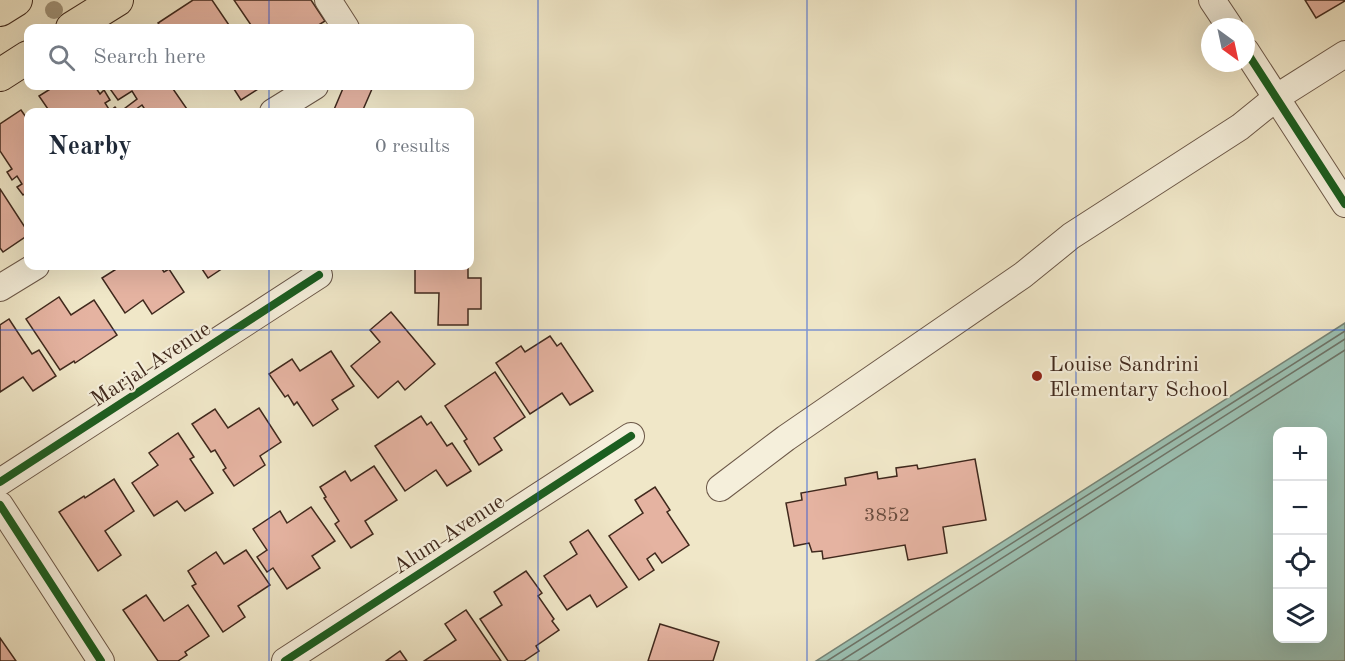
<!DOCTYPE html>
<meta charset="utf-8">
<style>
body{margin:0;font-family:"Old Standard TT",serif;background:#f6f6f7;color:#1f2937}
.controls{position:absolute;right:18px;bottom:18px;display:grid;overflow:hidden;border-radius:12px;box-shadow:0 6px 24px #0002}
.controls button{width:54px;height:54px;display:grid;place-items:center;padding:0;border:0;border-bottom:2px solid #e0e1e3;background:#fff;color:#1f2937;font:30px sans-serif}
.compass{position:absolute;left:1201px;top:18px;width:54px;height:54px;border-radius:50%;background:#fff;box-shadow:0 6px 24px #0002;rotate:147deg}
.list{margin:0;padding:0;list-style:none}
h2{display:flex;justify-content:space-between;align-items:center;height:78px;margin:0;padding:0 24px;font-size:26px}
h2 small{font-size:20px;font-weight:400;color:#747a83}
.icon{flex:none;width:33px;height:33px;fill:none;stroke:currentColor;stroke-width:2;stroke-linecap:round;stroke-linejoin:round}
.map{position:relative;flex:none;width:1345px;height:661px;overflow:hidden}
.search{position:absolute;background:#fff;box-shadow:0 6px 24px #0002;left:24px;top:24px;width:450px;height:66px;display:flex;align-items:center;gap:15px;box-sizing:border-box;padding:0 21px;border-radius:12px;color:#747a83;font-size:22px}
.panel{position:absolute;background:#fff;box-shadow:0 6px 24px #0002;left:24px;top:108px;width:450px;height:162px;border-radius:12px}
.map>svg:first-child{display:block}
</style>
<div class="map">
<svg width="1345" height="661" viewBox="0 0 1345 661">
<rect width="100%" height="100%" fill="#f0e7c8"/>
<filter id="stains"><feTurbulence type="fractalNoise" baseFrequency=".00333" numOctaves="4"/><feColorMatrix values="0 0 0 0 .2 0 0 0 0 .09 0 0 0 0 .02 0 0 0 .5 -.17"/></filter>
<radialGradient id="worn" r=".72"><stop offset=".6" stop-color="#630" stop-opacity="0"/><stop offset="1" stop-color="#630" stop-opacity=".3"/></radialGradient>
<path fill="#9bc0b2" stroke="#778476" stroke-width="1.5" fill-rule="evenodd" d="M1345 323V661H816ZM1278 432H1322V638H1278Z"/>
<g fill="none" stroke-linecap="round" stroke-linejoin="round">
<g stroke="#6e7468" stroke-width="1.5">
<polyline points="827,661 1345,331"/>
<polyline points="841,661 1345,339"/>
<polyline points="858,661 1345,350"/>
</g>
</g>
<g fill="#e5b3a1" stroke="#40291d" stroke-width="1.5">
<polygon points="193,0 212,0 231,28 162,28 158,23"/>
<polygon points="234,0 311,0 325,21 314,28 253,28"/>
<polygon points="1305,0 1345,0 1345,1 1316,18"/>
<polygon points="55,86 100,86 96,88 100,94 104,90 110,100 105,103 110,111 115,107 119,112 50,112 39,96"/>
<polygon points="108,86 171,86 189,112 144,112 146,111 142,105 132,112 126,112 124,109 137,99 132,91 118,100"/>
<polygon points="232,86 263,86 241,100"/>
<polygon points="344,86 364,86 372,89 362,112 333,112"/>
<polygon points="21,110 28,120 28,194 27,192 23,195 17,187 22,184 17,176 12,180 7,172 12,169 0,151 0,124"/>
<polygon points="0,189 28,232 28,235 3,252 0,248"/>
<polygon points="121,266 160,266 164,272 169,269 184,292 152,314 143,300 125,313 102,278"/>
<polygon points="200,266 226,266 208,278"/>
<polygon points="415,266 468,266 468,278 481,278 481,309 468,309 468,325 438,325 439,293 415,293"/>
<polygon points="59,297 71,315 94,300 117,335 75,363 74,361 60,370 26,319"/>
<polygon points="391,312 435,364 405,390 398,381 378,398 351,366 380,342 370,330"/>
<polygon points="9,319 32,354 39,350 56,376 33,391 23,377 0,392 0,325"/>
<polygon points="550,336 557,346 561,343 593,391 570,405 562,393 530,414 496,363 521,346 525,352"/>
<polygon points="331,351 354,386 332,400 338,409 313,426 297,402 294,405 288,395 285,397 269,374 292,359 300,371"/>
<polygon points="495,372 525,417 494,438 502,450 479,465 464,441 467,439 445,406"/>
<polygon points="259,408 281,442 260,456 265,465 234,486 223,470 226,468 215,450 211,452 192,424 215,409 228,428"/>
<polygon points="421,416 427,425 431,422 447,446 452,443 471,471 447,486 436,470 405,491 375,446"/>
<polygon points="178,433 194,457 190,459 213,493 185,511 177,501 154,516 132,483 158,465 149,453"/>
<polygon points="975,459 986,520 943,527 947,553 908,560 905,545 823,559 822,551 812,552 809,543 794,546 786,503 802,500 801,493 846,485 845,478 877,472 878,479 897,476 896,468 917,465 918,469"/>
<polygon points="374,466 397,500 365,521 373,534 351,548 335,524 339,521 324,498 326,497 320,487 345,471 351,481"/>
<polygon points="114,479 134,511 105,531 121,555 98,571 59,512 84,496 85,498"/>
<polygon points="655,487 670,510 667,512 689,545 662,563 655,553 647,559 654,570 639,580 609,536 643,513 635,500"/>
<polygon points="311,507 335,541 312,556 320,568 287,589 273,568 267,572 257,557 267,550 253,529 280,511 287,523"/>
<polygon points="588,530 627,587 597,607 590,595 567,610 544,576 577,554 570,542"/>
<polygon points="246,550 270,585 238,606 245,617 223,632 192,586 196,584 188,571 216,552 224,564"/>
<polygon points="526,571 542,593 538,596 554,619 552,621 559,630 536,646 539,651 524,661 508,661 480,619 502,605 494,592"/>
<polygon points="146,595 164,621 188,605 209,636 185,652 187,655 178,661 158,661 123,610"/>
<polygon points="466,610 501,661 424,661 456,640 445,624"/>
<polygon points="660,624 719,642 713,661 648,661"/>
<polygon points="0,638 16,661 0,661"/>
<polygon points="400,651 407,661 386,661"/>
</g>
<g fill="none" stroke-linecap="round" stroke-linejoin="round">
<g stroke="#6c5848" stroke-width="28">
<g id="minor">
<polyline points="328,0 346,28"/>
<polyline points="1212,0 1230,27"/>
<polyline points="1246,51 1345,204"/>
<polyline points="273,112 315,86"/>
<polyline points="0,288 36,266"/>
<polyline points="0,482 319,275"/>
<polyline points="720,488 786,438 1023,275 1071,236 1240,127 1277,97 1345,54"/>
<polyline points="0,505 101,661"/>
<polyline points="285,661 631,436"/>
</g>
</g>
<g stroke="#40291d" stroke-width="34">
<g id="major">
<polyline points="0,10 16,0"/>
<polyline points="72,28 117,0"/>
<polyline points="0,75 28,57"/>
</g>
</g>
<use href="#minor" stroke="#f5efdb" stroke-width="26"/>
<use href="#major" stroke="#f0e7c8" stroke-width="32"/>
<g stroke="#f5efdb" stroke-width="11">
<g id="cycleway">
<polyline points="1246,51 1345,204"/>
<polyline points="0,482 319,275"/>
<polyline points="0,505 101,661"/>
<polyline points="285,661 631,436"/>
</g>
</g>
<use href="#cycleway" stroke="#1b5e20" stroke-width="8"/>
</g>
<circle fill="#a1947a" cx="54" cy="10" r="9"/>
<path fill="none" stroke="#1d4ed8" stroke-width="1.5" stroke-opacity="0.55" d="M269 0V28M538 0V661M807 0V661M1076 0V661M269 86V112M269 266V661M0 330H1345"/>
<circle fill="#8f2418" stroke="#f5efdb" stroke-width="2" cx="1037" cy="376" r="6"/>
<g text-anchor="middle" stroke-width="4.5" stroke-linejoin="round" paint-order="stroke">
<g font-size="20" fill="#694c3e">
<text x="887" y="521">3852</text>
</g>
<g font-size="22" fill="#40291d" stroke="#f5efdb">
<text transform="translate(150 363) rotate(-33)" y="8">Marjal Avenue</text>
<text transform="translate(448 533) rotate(-33)" y="8">Alum Avenue</text>
</g>
<g font-size="22" fill="#40291d" stroke="#f5efdb" text-anchor="start">
<text x="1049" y="371">Louise Sandrini<tspan x="1049" dy="25">Elementary School</tspan></text>
</g>
</g>
<rect width="100%" height="100%" filter="url(#stains)"/>
<rect width="100%" height="100%" fill="url(#worn)"/>
</svg>
<div class="controls">
<button>+</button>
<button>−</button>
<button><svg class="icon" aria-label="locate" viewBox="0 0 24 24"><circle cx="12" cy="12" r="6"/><path d="M12 2v4M12 18v4M2 12h4M18 12h4"/></svg></button>
<button><svg class="icon" aria-label="layers" viewBox="0 0 24 24"><path d="M12 4l9 5-9 5-9-5zM3 14l9 5 9-5"/></svg></button>
</div>
<svg class="compass" viewBox="-18 -18 36 36"><path d="M0-13l5 13h-10z" fill="#e53935"/><path d="M0 13l5-13h-10z" fill="#747a83"/></svg>
<div class="search"><svg class="icon" aria-label="search" viewBox="0 0 24 24"><circle cx="10" cy="10" r="6"/><path d="M15 15l6 6"/></svg>Search here</div>
<section class="panel">
<h2>Nearby<small>0 results</small></h2>
<ul class="list">
</ul>
</section>
</div>
